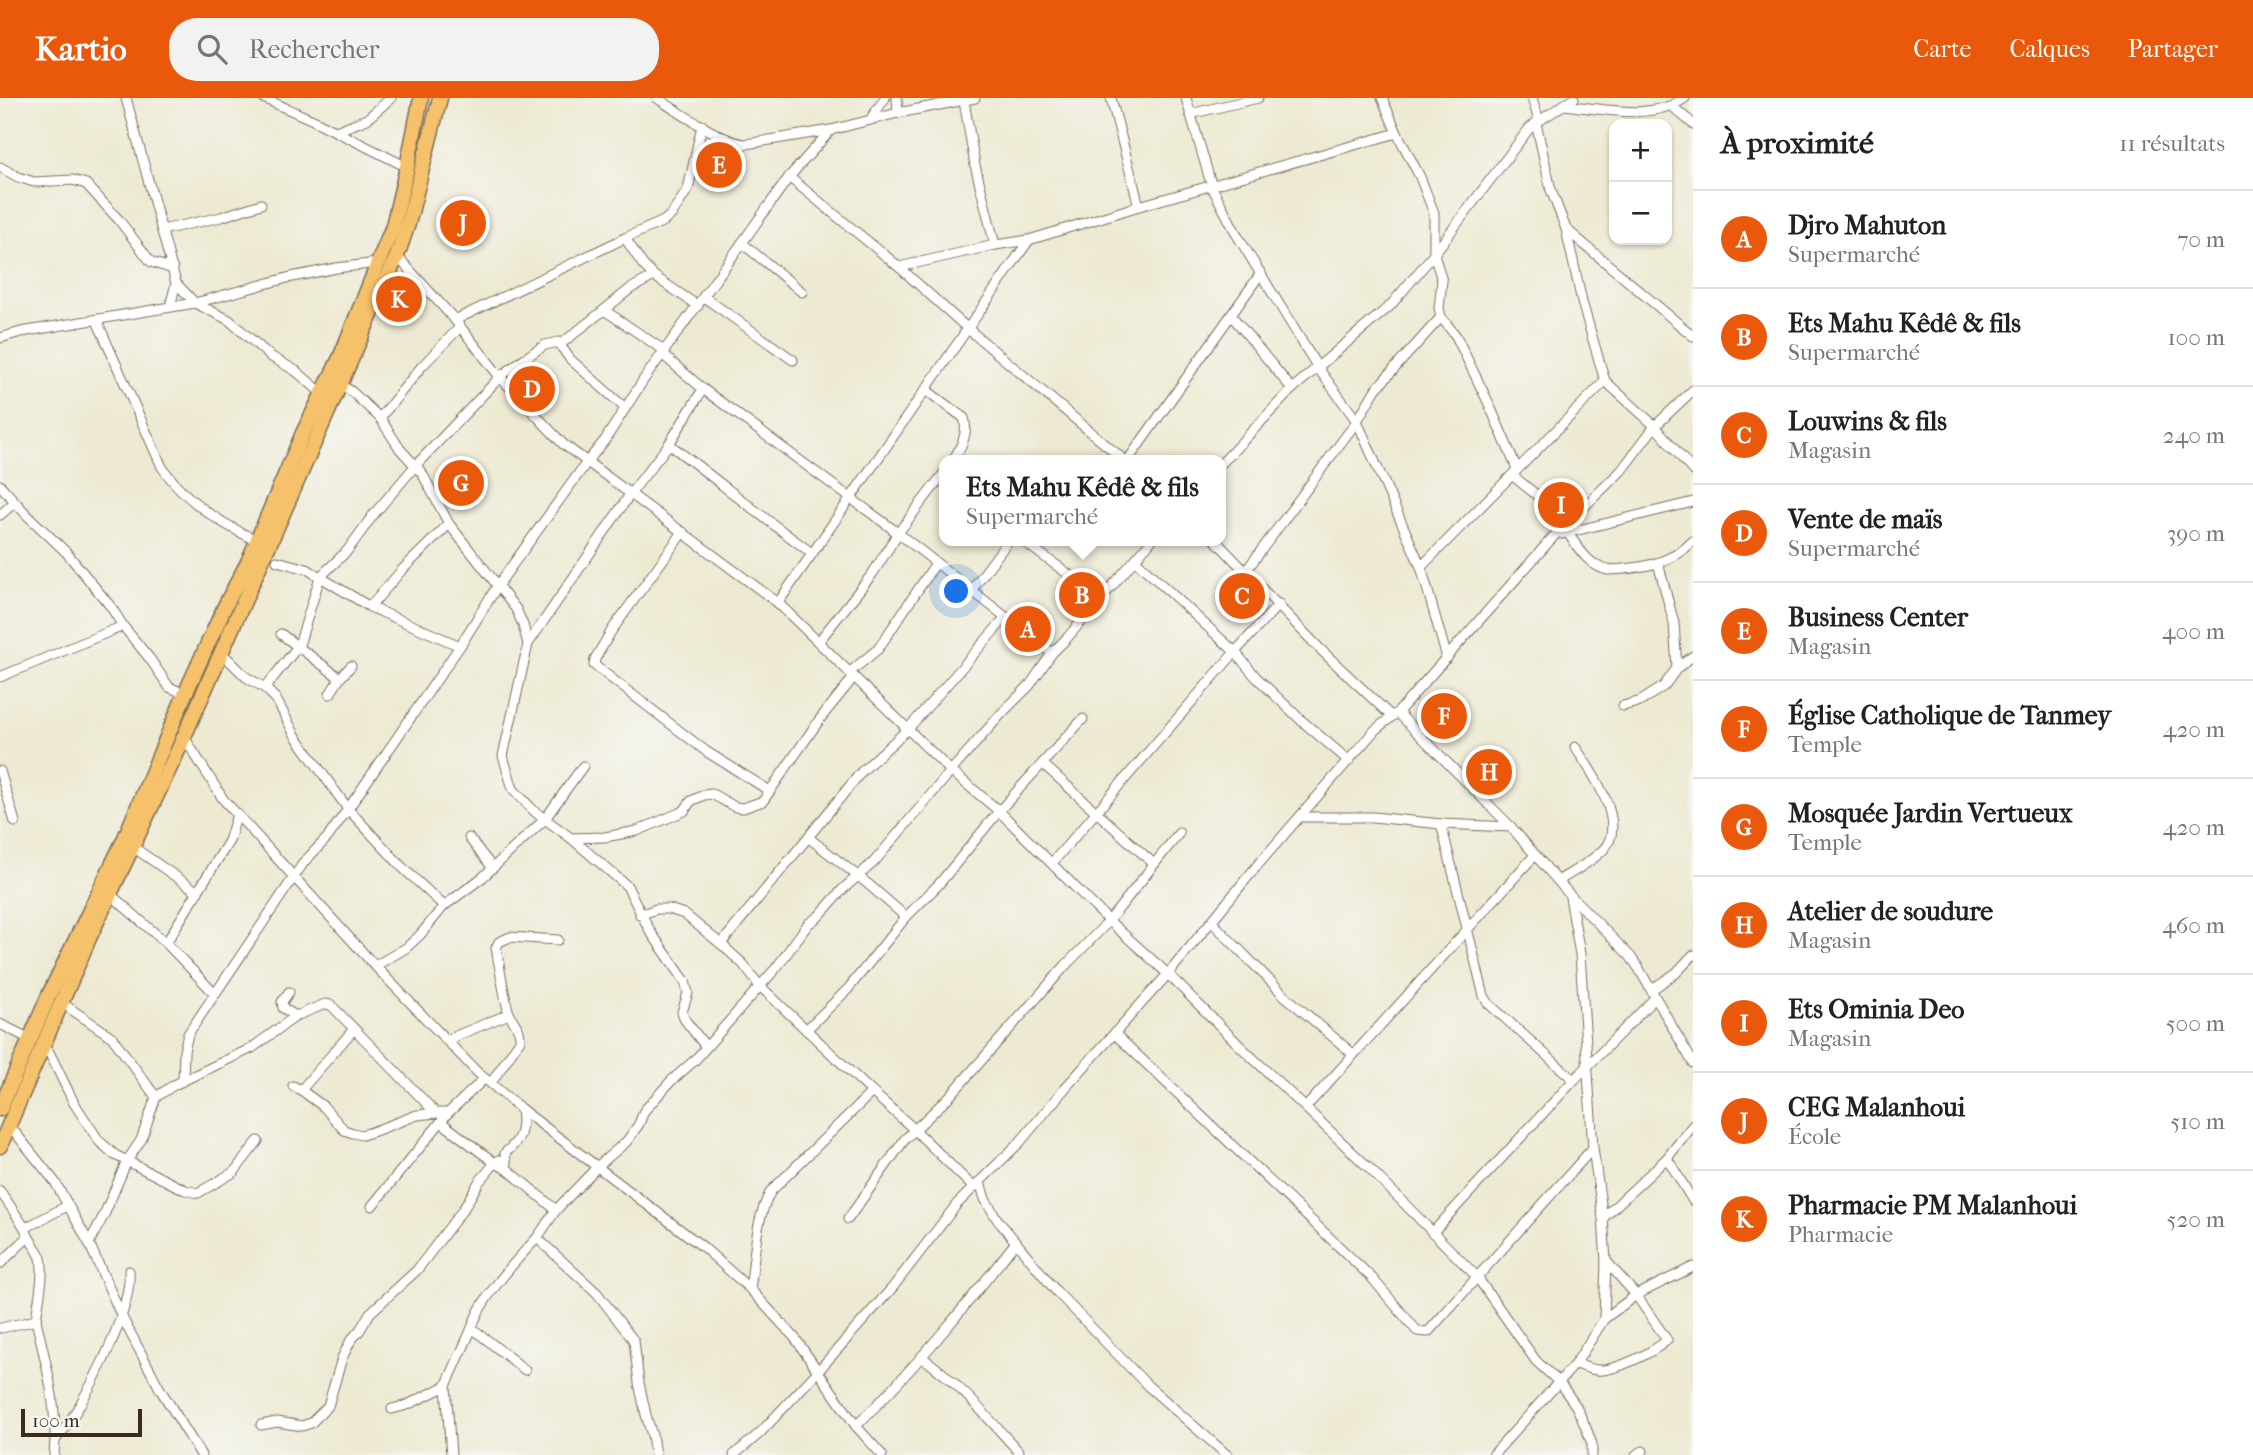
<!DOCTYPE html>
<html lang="fr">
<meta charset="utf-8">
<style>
body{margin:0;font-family:"IM FELL French Canon",serif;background:#f2f2f2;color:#222}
.controls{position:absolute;right:21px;top:21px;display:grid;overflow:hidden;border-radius:14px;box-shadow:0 2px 5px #0004}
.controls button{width:63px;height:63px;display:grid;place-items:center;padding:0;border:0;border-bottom:2px solid #e0e0e0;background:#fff;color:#222;font:35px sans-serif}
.scale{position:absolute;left:21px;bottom:18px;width:121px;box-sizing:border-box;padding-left:7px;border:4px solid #3b2a1e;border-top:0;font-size:19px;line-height:24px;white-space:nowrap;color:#3b2a1e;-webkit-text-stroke:5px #f6f6f2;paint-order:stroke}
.you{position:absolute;left:957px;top:494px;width:24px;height:24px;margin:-18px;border:5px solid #fff;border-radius:50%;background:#1a73e8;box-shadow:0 0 0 10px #1a73e833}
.badge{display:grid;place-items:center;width:46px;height:46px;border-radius:50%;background:#ea580c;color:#fff;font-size:23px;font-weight:700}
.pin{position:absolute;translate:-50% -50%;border:4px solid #fff;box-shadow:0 2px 7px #0006}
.popup{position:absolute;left:939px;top:357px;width:287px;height:91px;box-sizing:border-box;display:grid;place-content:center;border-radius:14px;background:#fff;filter:drop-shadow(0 2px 5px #0005);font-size:23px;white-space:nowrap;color:#767676}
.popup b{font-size:26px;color:#222}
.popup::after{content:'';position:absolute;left:50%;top:100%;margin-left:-14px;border:14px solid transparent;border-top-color:#fff}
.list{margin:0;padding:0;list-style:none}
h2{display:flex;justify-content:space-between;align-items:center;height:91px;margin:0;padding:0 28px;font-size:30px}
h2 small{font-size:23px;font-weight:400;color:#767676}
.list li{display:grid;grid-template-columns:46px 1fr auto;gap:21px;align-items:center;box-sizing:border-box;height:98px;padding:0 28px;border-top:2px solid #e0e0e0}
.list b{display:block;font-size:26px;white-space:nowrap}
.list p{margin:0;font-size:23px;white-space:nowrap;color:#767676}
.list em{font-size:23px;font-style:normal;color:#767676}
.icon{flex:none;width:38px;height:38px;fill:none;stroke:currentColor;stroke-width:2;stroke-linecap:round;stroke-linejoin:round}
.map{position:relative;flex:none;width:1693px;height:1357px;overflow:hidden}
header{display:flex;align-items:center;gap:42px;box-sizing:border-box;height:98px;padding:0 35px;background:#ea580c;color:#fff}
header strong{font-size:33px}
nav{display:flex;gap:38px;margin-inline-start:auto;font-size:24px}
.search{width:490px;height:63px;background:#f2f2f2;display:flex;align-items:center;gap:18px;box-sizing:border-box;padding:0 24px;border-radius:28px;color:#767676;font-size:26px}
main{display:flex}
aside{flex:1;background:#fff}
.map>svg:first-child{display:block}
</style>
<header>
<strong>Kartio</strong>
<div class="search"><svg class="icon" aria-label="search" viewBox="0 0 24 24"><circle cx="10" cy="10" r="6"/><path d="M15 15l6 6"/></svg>Rechercher</div>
<nav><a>Carte</a><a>Calques</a><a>Partager</a></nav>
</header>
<main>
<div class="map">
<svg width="1693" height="1357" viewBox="0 0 1693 1357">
<rect width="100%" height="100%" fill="#f6f6f2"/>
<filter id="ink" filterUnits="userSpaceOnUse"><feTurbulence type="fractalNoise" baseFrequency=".0143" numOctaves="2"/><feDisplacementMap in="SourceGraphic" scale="14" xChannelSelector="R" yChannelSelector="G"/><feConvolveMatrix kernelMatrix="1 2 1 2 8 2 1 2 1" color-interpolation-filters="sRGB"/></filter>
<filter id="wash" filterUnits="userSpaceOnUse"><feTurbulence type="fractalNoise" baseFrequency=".00686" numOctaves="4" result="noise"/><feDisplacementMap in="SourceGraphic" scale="28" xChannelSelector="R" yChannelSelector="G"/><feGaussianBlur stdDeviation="1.57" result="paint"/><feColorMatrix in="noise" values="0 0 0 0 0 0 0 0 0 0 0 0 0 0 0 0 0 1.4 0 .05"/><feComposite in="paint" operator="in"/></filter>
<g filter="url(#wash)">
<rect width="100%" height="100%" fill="#ede9d2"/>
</g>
<g filter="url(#ink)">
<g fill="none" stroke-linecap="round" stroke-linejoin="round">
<g stroke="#796d5d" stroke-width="11">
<g id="street">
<polyline points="126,0 176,185 170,209"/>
<polyline points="263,0 313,22 407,69"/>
<path d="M657 0C677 13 724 45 746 46L831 32 898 15 975 0"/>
<polyline points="897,0 898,15"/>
<polyline points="1111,0 1139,108"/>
<polyline points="1186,0 1212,89 1237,137 1318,270 1357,323 1421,469 1447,560"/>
<polyline points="1382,0 1397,35 1420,79 1434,115 1434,156 1442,183 1439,210 1441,219 1456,238 1489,306 1517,371"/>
<polyline points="1532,0 1539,23"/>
<polyline points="964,3 975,67 995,147"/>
<path d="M1564 7C1603 11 1651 23 1685 0"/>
<polyline points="1673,9 1693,26"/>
<polyline points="1190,16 1258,0"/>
<polyline points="870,22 885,0"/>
<polyline points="1536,25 1551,92 1566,131 1582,204 1605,283 1655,328 1693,373"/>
<polyline points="336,33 367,21 391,0"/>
<polyline points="0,69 18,79 34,84 73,82 86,86 119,122 151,164 173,171"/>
<polyline points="789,79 899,169 967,230 1124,362"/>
<polyline points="1566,131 1693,238"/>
<polyline points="162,132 221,119 261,106"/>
<polyline points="625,140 643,167 654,178"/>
<polyline points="742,145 802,194"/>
<polyline points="397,158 455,222 500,279 563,346 778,505 951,673 999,713 1109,823 1168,876 1240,948 1368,1069 1477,1179 1536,1263 1559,1284 1576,1308 1586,1330 1592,1346 1592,1357"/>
<polyline points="899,169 995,147 1029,142 1139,108 1397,35"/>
<polyline points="176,185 195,205 229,222 270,258 296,273 323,296"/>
<polyline points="704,199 793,262"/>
<polyline points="604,212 630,191 654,178 698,208"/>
<polyline points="1231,217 1292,291"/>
<polyline points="455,222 625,140 664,123 672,116 688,91 702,27"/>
<path d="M97 223 162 369C185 403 221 426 258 443"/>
<polyline points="0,240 21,234 195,205 287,180 336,170 378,165"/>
<polyline points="561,246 604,212 665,253"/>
<polyline points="663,257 703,291 898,435 1052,555"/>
<polyline points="341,287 351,293 380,320 400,351 422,375 449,426 516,511 523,527 528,546 503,658 513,691 534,713 571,740 627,788 650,833 685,883 688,895 682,914 685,922 706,949"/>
<path d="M926 292 964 320C969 335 961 350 953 362"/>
<polyline points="380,320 422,268 460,229"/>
<path d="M669 346C717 382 763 420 812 455"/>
<polyline points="1128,362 1261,175"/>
<polyline points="1220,367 1292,291 1390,208 1434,156 1528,32 1536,25 1574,0"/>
<polyline points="1513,378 1569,423"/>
<polyline points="0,387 27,417 66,454 111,509 123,528 150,561 169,589 185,596"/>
<polyline points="0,417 15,404"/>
<polyline points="683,434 612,532 595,561 594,567 707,654 770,693"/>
<path d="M1567 434C1578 449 1589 469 1608 472 1639 471 1671 466 1693 443"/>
<polyline points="1562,436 1693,404"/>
<polyline points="1023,443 1071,478 1099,503"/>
<polyline points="1216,443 1320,551 1391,618"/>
<polyline points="1135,462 1235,554 1256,579 1302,623 1349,663"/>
<polyline points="277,463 307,471 370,509 460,548"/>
<polyline points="1658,465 1674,525 1677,570"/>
<polyline points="1421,469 1605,283"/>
<polyline points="1246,473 1357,323 1376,291 1441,219"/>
<polyline points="971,493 1008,443"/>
<polyline points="778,505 1029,142"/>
<polyline points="370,509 401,473 449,426"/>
<polyline points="281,536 340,580 351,568"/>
<polyline points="819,543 873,475 898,435 944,375"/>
<polyline points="528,546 631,395 669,346 703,291"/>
<polyline points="221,554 246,579 265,590 299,547 320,479 347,453 374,416 416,367 500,279 525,260 545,247 558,244 570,261 625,310"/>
<polyline points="850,574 878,551 936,465"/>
<polyline points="0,579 123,528"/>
<polyline points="265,590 276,601 295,637 348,711 403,770 444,808"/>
<polyline points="330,596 340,580"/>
<polyline points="1623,608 1641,603 1664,588 1677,570 1693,558"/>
<polyline points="1399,613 1400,617 1511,729 1570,797 1630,858 1638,869 1693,965"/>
<polyline points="184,639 223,701 375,868 477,974 521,1011 703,1149 750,1191 795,1240 856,1328 882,1357"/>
<polyline points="1043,666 1154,766"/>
<polyline points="0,673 15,724"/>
<polyline points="1301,719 1373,719 1441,726 1511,729"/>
<polyline points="1441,726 1484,898 1489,906 1574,982"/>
<polyline points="469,740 492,769"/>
<polyline points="571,740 605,739 637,733 684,713 691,703 704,697 712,696 735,709 743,710 763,703 820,621 854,579"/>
<polyline points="809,740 868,786 906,819"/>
<polyline points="133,749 198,794"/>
<polyline points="1052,765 1235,554 1279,506"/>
<path d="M1558 783C1572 774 1590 765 1603 752 1629 726 1591 672 1575 649"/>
<polyline points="110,796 166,845 215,896"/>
<polyline points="1570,799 1580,856 1593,1050 1603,1120 1606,1163 1604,1221"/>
<polyline points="640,817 656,811 669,811 684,816 721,846 743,866 759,887 872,994 914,1031 973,1089"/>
<polyline points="1212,824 1285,898 1353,956"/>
<polyline points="166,845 229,743 237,716"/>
<polyline points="721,846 862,673 908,631 1006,519"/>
<polyline points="375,868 406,850 420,837 444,808 483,779 545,721 583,668"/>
<polyline points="1651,892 1676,875 1693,857"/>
<polyline points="62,905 112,939 156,999"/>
<polyline points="296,918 325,906 331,907 436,1015 448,1015"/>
<polyline points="0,926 30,941"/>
<polyline points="806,932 848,891 906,819 939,786 999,713 1083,621"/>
<polyline points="1115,936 1372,1180 1417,1233 1428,1234 1593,1050"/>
<polyline points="446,942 509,916"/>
<polyline points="42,950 49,954 74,1005 99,1043 115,1057 185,1092 198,1095 234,1074 258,1043"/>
<polyline points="183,983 184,953 188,936 304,764 328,739 348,711 460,548 498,487 587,364 605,342 644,281 742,145 789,79 831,32"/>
<path d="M491 985 520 942C521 929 511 923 508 912 503 891 500 871 496 850L499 844 510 839 558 842"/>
<polyline points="293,988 301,992 354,931"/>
<polyline points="301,992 324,1009 344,1032 353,1035 362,1037 372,1034 417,1017 436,1015"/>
<polyline points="1306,1009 1535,757"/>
<path d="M521 1011C524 1032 521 1042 505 1055L507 1071 556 1112 537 1140 597 1195 634 1243 639 1285 646 1317 652 1337 655 1357"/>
<polyline points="441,1024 495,1065 499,1062"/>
<polyline points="9,1027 55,1084 89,1145 122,1219 160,1291 201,1357"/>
<polyline points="1667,1060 1693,1103"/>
<polyline points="980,1084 985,1101 997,1121 1056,1193 1148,1288 1227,1357"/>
<polyline points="0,1093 25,1130 67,1108"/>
<polyline points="372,1108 448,1015 484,981"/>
<polyline points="556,1112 598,1068 627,1043 639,1026 644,1013 671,983 695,962 777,869 808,826 819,818 843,791 874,764 951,673 1002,615 1030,587 1052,555 1067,540 1151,443"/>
<polyline points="1603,1120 1667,1060 1693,1027"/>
<polyline points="848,1121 905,1041 949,999 1066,867 1109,823 1179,735"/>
<polyline points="1432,1135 1574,982 1655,900"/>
<polyline points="89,1145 104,1117 127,1063 141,1042 156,999 174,987 252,950 296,918 283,910 282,904 289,894"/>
<polyline points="0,1166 28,1139"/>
<path d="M750 1191C755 1159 755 1121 771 1093L872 994"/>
<path d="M36 1222C46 1266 59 1311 54 1357"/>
<path d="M1 1230 36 1222C38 1205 45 1176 41 1160 37 1149 28 1142 25 1130"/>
<path d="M923 1260C960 1286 989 1321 1019 1354"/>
<path d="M1576 1265C1583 1269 1589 1271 1597 1272 1614 1274 1654 1254 1667 1242L1636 1197 1606 1163"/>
<path d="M525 1272 472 1230C479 1202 517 1161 537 1140"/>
<polyline points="392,1311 407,1307 446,1288"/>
<polyline points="261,1327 277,1324 302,1328 311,1325 328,1308 342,1260 351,1242 360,1232 370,1215 417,1172 464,1110 479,1084 495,1065 507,1071"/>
<path d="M856 1328C915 1270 966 1208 1016 1144"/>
<path d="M56 1341C83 1311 133 1213 129 1173"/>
<polyline points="451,1357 446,1288 472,1230"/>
<polyline points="734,1357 760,1335 819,1272 893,1189 957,1106 1020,1044 1066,989 1168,876 1256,769 1375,632 1399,613 1554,438 1621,373 1655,328 1693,292"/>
<polyline points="1493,1357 1576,1265 1604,1221 1636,1197 1693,1169"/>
<polyline points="1636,1357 1643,1353"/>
</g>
</g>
<g stroke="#796d5d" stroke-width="17">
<g id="primary">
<polyline points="0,1011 49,897 124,742 185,596 225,508 248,464 303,335 340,260 393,128 407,69 421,0"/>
<polyline points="0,1048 90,838 175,659 397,158 408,126 440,0"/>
</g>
</g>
<use href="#street" stroke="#fff" stroke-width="9"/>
<use href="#primary" stroke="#f5c16b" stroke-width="14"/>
</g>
</g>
</svg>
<div class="controls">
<button>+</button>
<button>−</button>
</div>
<div class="scale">100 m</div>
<div class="you"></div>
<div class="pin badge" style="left:1028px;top:531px">A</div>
<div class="pin badge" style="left:1082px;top:497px">B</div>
<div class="popup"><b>Ets Mahu Kêdê &amp; fils</b>Supermarché</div>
<div class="pin badge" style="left:1242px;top:498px">C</div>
<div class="pin badge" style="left:532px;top:291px">D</div>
<div class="pin badge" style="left:719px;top:67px">E</div>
<div class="pin badge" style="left:1444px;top:618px">F</div>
<div class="pin badge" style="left:461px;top:385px">G</div>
<div class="pin badge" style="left:1489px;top:674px">H</div>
<div class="pin badge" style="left:1561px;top:407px">I</div>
<div class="pin badge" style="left:463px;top:125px">J</div>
<div class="pin badge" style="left:399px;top:201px">K</div>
</div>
<aside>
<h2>À proximité<small>11 résultats</small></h2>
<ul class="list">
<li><span class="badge">A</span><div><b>Djro Mahuton</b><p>Supermarché</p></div><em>70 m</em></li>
<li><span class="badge">B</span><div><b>Ets Mahu Kêdê &amp; fils</b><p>Supermarché</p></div><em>100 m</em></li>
<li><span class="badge">C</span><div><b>Louwins &amp; fils</b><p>Magasin</p></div><em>240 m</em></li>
<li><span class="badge">D</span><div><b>Vente de maïs</b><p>Supermarché</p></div><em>390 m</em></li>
<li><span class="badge">E</span><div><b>Business Center</b><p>Magasin</p></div><em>400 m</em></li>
<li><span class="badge">F</span><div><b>Église Catholique de Tanmey</b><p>Temple</p></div><em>420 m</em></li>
<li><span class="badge">G</span><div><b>Mosquée Jardin Vertueux</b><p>Temple</p></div><em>420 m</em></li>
<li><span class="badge">H</span><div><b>Atelier de soudure</b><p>Magasin</p></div><em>460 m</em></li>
<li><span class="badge">I</span><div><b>Ets Ominia Deo</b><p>Magasin</p></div><em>500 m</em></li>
<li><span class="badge">J</span><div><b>CEG Malanhoui</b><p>École</p></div><em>510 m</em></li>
<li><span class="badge">K</span><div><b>Pharmacie PM Malanhoui</b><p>Pharmacie</p></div><em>520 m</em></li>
</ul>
</aside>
</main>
